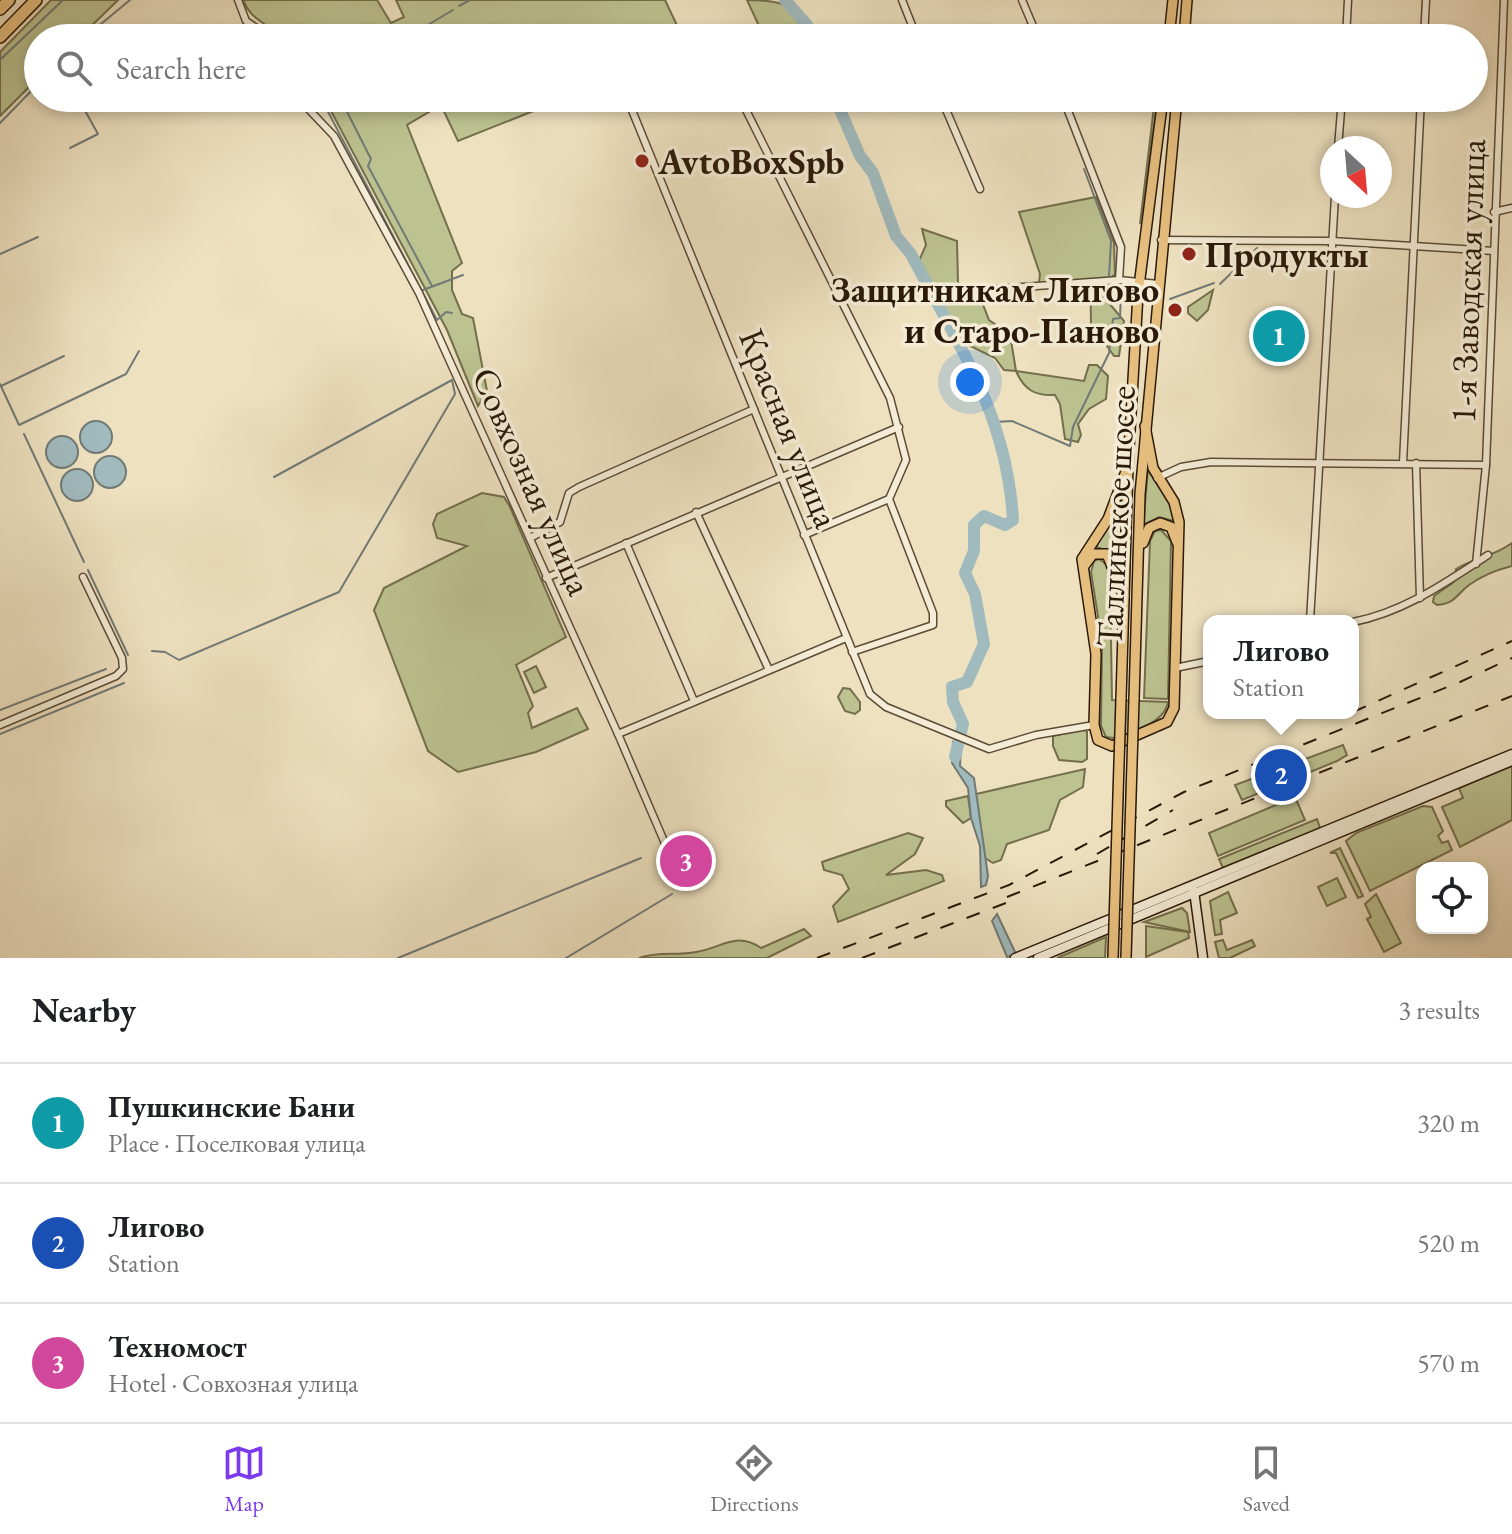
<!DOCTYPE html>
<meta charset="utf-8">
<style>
body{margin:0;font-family:"EB Garamond",serif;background:#f6f6f6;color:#202124}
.controls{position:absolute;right:24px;bottom:24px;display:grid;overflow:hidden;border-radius:16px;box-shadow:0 4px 12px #0003}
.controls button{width:72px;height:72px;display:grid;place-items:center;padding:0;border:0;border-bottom:2px solid #e0e0e0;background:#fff;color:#202124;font:40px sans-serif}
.compass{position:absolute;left:1320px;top:136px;width:72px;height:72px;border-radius:50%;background:#fff;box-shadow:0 4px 12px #0003;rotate:154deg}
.you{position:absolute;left:970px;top:382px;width:28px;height:28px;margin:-20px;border:6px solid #fff;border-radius:50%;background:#1a73e8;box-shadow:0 0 0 12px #1a73e833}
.badge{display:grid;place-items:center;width:52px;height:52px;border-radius:50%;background:#7c3aed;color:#fff;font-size:26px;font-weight:700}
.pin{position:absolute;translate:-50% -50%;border:4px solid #fff;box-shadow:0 2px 8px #0006}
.popup{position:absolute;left:1203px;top:615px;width:156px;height:104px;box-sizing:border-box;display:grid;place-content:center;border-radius:16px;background:#fff;filter:drop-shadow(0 2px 6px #0005);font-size:26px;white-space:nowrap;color:#757577}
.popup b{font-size:30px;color:#202124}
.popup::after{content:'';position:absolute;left:50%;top:100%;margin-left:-16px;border:16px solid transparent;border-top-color:#fff}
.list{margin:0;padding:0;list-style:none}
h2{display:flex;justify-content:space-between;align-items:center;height:104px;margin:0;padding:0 32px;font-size:34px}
h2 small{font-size:26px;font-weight:400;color:#757577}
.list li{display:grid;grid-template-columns:52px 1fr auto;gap:24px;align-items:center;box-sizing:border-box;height:120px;padding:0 32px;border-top:2px solid #e0e0e0}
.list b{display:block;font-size:30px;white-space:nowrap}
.list p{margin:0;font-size:26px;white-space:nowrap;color:#757577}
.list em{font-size:26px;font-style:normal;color:#757577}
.icon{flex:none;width:44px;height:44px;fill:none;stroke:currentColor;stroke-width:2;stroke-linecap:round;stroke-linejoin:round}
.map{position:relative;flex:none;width:1512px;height:958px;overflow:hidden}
.search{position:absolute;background:#fff;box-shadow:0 4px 12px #0003;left:24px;right:24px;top:24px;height:88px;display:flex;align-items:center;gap:20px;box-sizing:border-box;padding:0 28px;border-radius:44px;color:#757577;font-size:30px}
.sheet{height:464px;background:#fff}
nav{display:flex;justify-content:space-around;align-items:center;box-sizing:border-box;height:112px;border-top:2px solid #e0e0e0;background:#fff;font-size:22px;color:#757577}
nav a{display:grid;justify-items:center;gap:4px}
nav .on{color:#7c3aed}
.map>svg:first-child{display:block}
</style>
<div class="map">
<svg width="1512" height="958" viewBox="0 0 1512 958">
<rect width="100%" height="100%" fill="#eee1c0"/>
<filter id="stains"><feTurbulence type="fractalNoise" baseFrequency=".0025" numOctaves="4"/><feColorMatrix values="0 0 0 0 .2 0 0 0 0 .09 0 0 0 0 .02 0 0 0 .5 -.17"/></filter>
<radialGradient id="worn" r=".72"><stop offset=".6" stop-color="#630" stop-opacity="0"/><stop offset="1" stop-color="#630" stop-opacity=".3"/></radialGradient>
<g fill="#bcc290" stroke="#736e4c" stroke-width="2">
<polygon points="51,0 118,0 79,38 38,38 38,78 0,116 0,52"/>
<path d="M243 0H377L391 23 404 17 396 0H665L683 38H366L377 29 363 35 365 38H279C265 19 253 23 243 0Z"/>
<path d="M747 0C767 0 809 1 796 34L792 38 759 26Z"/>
<polygon points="336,98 566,98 458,141 441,105 407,125 462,263 452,271 452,290 462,314 473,318 487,391 478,406 447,330 331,111"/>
<polygon points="1155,98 1158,98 1140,224"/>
<polygon points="1096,197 1114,243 1115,274 1111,278 1039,283 1040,274 1019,212"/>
<path d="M922 229 957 241 958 283 977 289 989 320 1010 334 1016 371 1084 381 1089 365H1097L1108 376 1106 399 1089 409 1078 424 1081 435 1078 442 1065 439 1060 404 1055 395C1035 396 1024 390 1016 371L1004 370 995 358 962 342 918 263 926 245Z"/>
<polygon points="1213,290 1208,310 1197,321 1188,313 1188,307"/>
<path d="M1093 296 1104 297 1124 321 1119 356H1114L1104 342 1088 336C1095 322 1087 308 1093 296Z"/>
<polygon points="1148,470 1170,504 1174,521 1159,517 1143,525"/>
<polygon points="482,493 504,497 510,507 566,637 516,665 533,706 528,713 532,728 577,708 588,729 536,752 458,772 428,751 374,610 384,588 467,546 437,538 433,524 437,514"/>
<polygon points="1116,514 1117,554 1115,555 1095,546"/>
<polygon points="1161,530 1171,541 1168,699 1144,698 1150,541 1155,531"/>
<path d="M1512 543V566C1496 570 1483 575 1469 585 1457 594 1455 604 1437 605L1433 602 1434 596 1454 582 1456 569C1477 556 1489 559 1512 543Z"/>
<path d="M1099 559 1107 565 1110 579 1112 700 1168 702C1165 723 1131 733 1113 738L1106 737 1101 726 1102 642 1091 572 1094 561Z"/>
<polygon points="536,666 546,687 534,693 524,672"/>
<polygon points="843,688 850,689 860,702 860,710 855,714 845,711 838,697"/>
<polygon points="1084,729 1087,732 1087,759 1082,762 1059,760 1053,746 1053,736"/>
<polygon points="1343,745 1347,755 1337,761 1242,800 1235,785"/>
<polygon points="1512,765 1512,820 1460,847 1442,807 1463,798 1459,788"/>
<polygon points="1085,769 1083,787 1060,800 1049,830 1007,844 1001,860 993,863 985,858 976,794"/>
<polygon points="968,796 971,818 963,823 946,806 946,801"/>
<polygon points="1295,797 1305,820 1218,856 1209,833"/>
<polygon points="1423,806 1432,807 1443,831 1438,836 1442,843 1448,841 1452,850 1370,891 1346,841 1356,833"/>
<polygon points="1317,819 1320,828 1223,868 1219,859"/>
<polygon points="908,833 923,838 915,854 886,875 926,870 942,875 944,881 838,922 833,906 849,889 842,875 824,870 822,862"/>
<polygon points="1340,848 1363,896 1358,898 1336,853 1330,853"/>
<polygon points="1337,878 1346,897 1327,906 1318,887"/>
<polygon points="1228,892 1237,913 1220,920 1222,934 1215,935 1210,901"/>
<polygon points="1376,894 1401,943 1384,952 1367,919 1371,917 1365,904"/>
<polygon points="1182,908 1187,913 1190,932 1144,922"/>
<polygon points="1146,926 1188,932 1189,938 1146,957"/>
<path d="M804 929 811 936 767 958H639C658 951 677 956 696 952 722 948 736 931 761 948Z"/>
<polygon points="1106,937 1105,958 1057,958"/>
<polygon points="1223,940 1227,950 1252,940 1255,946 1230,958 1219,958 1215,942"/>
</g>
<g fill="#a0babe" stroke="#717a75" stroke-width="2">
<circle cx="96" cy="437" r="16"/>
<circle cx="62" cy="452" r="16"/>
<circle cx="110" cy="472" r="16"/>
<circle cx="77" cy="485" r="16"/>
<polygon points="953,742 961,745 960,766 974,778 988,876 986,885 981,887 980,846 971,818 968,788 952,763"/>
<polygon points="997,914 1016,954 1007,957 992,921"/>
</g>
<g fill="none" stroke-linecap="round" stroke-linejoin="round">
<g stroke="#717a75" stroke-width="2">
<polyline points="459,6 470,0"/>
<polyline points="84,38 130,0"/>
<polyline points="406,38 453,10"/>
<polyline points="0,60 63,0"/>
<polyline points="330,98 325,106 437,320 446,312 452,313"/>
<polyline points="340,98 371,159 368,166 432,286"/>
<polyline points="0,123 38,84"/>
<polyline points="70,148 98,134 78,98"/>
<polyline points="1084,169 1111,241 1109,276"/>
<polyline points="0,254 38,237"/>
<polyline points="1220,284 1257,248"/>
<polyline points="423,290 463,275"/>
<polyline points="1170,299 1214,283"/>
<polyline points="0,384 19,425 126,374 139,351"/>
<polyline points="1,386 64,356"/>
<polyline points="995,422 1012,421 1070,446 1073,427 1109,353 1113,319 1120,318 1121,290 1110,284"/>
<polyline points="24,434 84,562"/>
<polyline points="88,570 128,655"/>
<polyline points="152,651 165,652 179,660 339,592 455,394 452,380 274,477"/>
<polyline points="0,710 106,669"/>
<polyline points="0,734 124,683"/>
<polyline points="398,958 641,858"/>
<polyline points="566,958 672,894"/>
</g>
<g stroke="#a0babe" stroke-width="12">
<polyline points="785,0 807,25 810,38"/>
<path d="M835 98 860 156 873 173 896 236 911 254C958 345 1007 414 1013 520L1005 525 984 516 974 525V551L965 573 975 594 984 644 967 682 952 687 953 702 963 724 955 757"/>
</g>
<g stroke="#5b4b36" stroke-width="9">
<g id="street">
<polyline points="238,0 246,21 271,38"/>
<polyline points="902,0 917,38"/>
<polyline points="1022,0 1038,38"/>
<polyline points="982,38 1033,27"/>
<polyline points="1346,38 1348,0"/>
<polyline points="1424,38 1426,0"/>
<polyline points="298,98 334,136 419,293 618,734 682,883"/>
<polyline points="627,98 870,694 886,707 989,749 1036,735 1094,725"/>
<polyline points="740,98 890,398 906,460 889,499 933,613 933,625 852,652"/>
<polyline points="941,98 980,189"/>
<polyline points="1063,98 1121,247 1119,280 1158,284"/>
<polyline points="1338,148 1342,98"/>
<polyline points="1494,212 1512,208"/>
<polyline points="1161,240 1332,241 1494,251"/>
<polyline points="997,289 1119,280"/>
<polyline points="1403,463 1421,98"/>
<polyline points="1416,463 1420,598"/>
<polyline points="1157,478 1181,467 1211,462 1486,465"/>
<polyline points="696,512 769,670"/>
<polyline points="804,535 889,499"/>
<polyline points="530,538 560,522 569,493 579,487 754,409"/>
<polyline points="626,543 694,701"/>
<polyline points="1476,564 1486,465 1504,0"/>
<polyline points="546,578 899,427"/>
<polyline points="1310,621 1335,196"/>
<path d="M1353 622C1404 612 1445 583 1488 555"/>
<polyline points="1175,668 1209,661"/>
<polyline points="0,725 116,676 123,669 122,658 83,577"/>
<polyline points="618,734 846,638"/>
</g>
</g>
<g stroke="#2a1908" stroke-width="11">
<g id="secondary">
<polyline points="1194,891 1203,958"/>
<polyline points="1015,958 1512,754"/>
<polyline points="1038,958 1512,761"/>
</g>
</g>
<g stroke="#2a1908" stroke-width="12">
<g id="primary">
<polyline points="1169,38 1173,0"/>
<polyline points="1184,38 1187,0"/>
<polyline points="1128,466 1108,519 1082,559 1096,654 1094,725 1098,740 1112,746 1167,722 1174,708 1179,522 1174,502 1153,468 1145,426"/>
<polyline points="1143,543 1149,528 1160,523 1171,527 1177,542"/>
<polyline points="1084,566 1093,554 1107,554 1124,597"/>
<polyline points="1121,699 1128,466 1138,294 1163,98"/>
<polyline points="1134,699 1140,494 1177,98"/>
</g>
</g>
<g stroke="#2a1908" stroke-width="14">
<g id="highway">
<polyline points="0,9 9,0"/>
<polyline points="0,37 36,0"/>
</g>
</g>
<use href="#street" stroke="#f4ecd6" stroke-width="6"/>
<use href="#secondary" stroke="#f4ecd6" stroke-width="8"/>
<use href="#primary" stroke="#e7c080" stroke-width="9"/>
<use href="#highway" stroke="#e7c080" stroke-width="11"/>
<g stroke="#2a1908" stroke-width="2" stroke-dasharray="14 14" stroke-linecap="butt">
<polyline points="1353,712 1512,641"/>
<polyline points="1097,854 1173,810"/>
<polyline points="1007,897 1512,696"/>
<polyline points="817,958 1009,885 1184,792 1460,682 1512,658"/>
<polyline points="862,958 1019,898"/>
</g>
<g stroke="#2a1908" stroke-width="12" stroke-linecap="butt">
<g id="primary-bridge">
<polyline points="1113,958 1121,699"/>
<polyline points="1126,958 1134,699"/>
</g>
</g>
<use href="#primary-bridge" stroke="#e7c080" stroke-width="9"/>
</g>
<g fill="#8f2418" stroke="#f4ecd6" stroke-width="3">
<circle cx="642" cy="161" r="8"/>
<circle cx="1189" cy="254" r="8"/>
<circle cx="1175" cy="310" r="8"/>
</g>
<g text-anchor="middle" stroke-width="7" stroke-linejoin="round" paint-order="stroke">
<g font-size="36" font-weight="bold" fill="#2a1908" stroke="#f4ecd6" text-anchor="start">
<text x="658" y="174">AvtoBoxSpb</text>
<text x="1205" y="267">Продукты</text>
<text x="1159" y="302" text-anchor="end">Защитникам Лигово<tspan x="1159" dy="41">и Старо-Паново</tspan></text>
</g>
<g font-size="36" fill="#2a1908" stroke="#f4ecd6">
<text transform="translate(1467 281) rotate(-88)" y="13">1-я Заводская улица</text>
<text transform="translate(790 428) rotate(68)" y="13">Красная улица</text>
<text transform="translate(533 481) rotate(66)" y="13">Совхозная улица</text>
<text transform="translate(1115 516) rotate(-87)" y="13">Таллинское шоссе</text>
</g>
</g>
<rect width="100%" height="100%" filter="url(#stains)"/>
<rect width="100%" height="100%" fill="url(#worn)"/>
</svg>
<div class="controls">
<button><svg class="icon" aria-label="locate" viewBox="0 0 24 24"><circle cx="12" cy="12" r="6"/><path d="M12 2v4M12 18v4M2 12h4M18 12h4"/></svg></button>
</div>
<svg class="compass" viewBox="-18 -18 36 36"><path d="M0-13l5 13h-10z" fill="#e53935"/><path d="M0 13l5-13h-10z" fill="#757577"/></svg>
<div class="you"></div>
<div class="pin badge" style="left:1279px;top:336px;background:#0f9aa8">1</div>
<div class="pin badge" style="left:1281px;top:775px;background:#1a4fb4">2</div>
<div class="popup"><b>Лигово</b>Station</div>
<div class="pin badge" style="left:686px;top:861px;background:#d1479c">3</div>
<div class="search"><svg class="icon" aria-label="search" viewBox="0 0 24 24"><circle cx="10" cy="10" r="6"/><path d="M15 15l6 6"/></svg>Search here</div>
</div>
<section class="sheet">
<h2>Nearby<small>3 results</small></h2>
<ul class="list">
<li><span class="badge" style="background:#0f9aa8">1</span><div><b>Пушкинские Бани</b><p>Place · Поселковая улица</p></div><em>320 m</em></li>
<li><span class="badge" style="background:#1a4fb4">2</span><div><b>Лигово</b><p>Station</p></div><em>520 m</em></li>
<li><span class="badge" style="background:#d1479c">3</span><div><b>Техномост</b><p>Hotel · Совхозная улица</p></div><em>570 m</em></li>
</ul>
</section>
<nav>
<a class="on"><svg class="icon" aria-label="map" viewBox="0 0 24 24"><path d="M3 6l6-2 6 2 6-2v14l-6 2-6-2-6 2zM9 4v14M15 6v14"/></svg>Map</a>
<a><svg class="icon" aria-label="directions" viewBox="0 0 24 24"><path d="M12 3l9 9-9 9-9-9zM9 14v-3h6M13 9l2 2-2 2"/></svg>Directions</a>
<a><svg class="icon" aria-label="saved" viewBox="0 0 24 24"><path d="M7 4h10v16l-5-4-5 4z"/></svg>Saved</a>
</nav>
